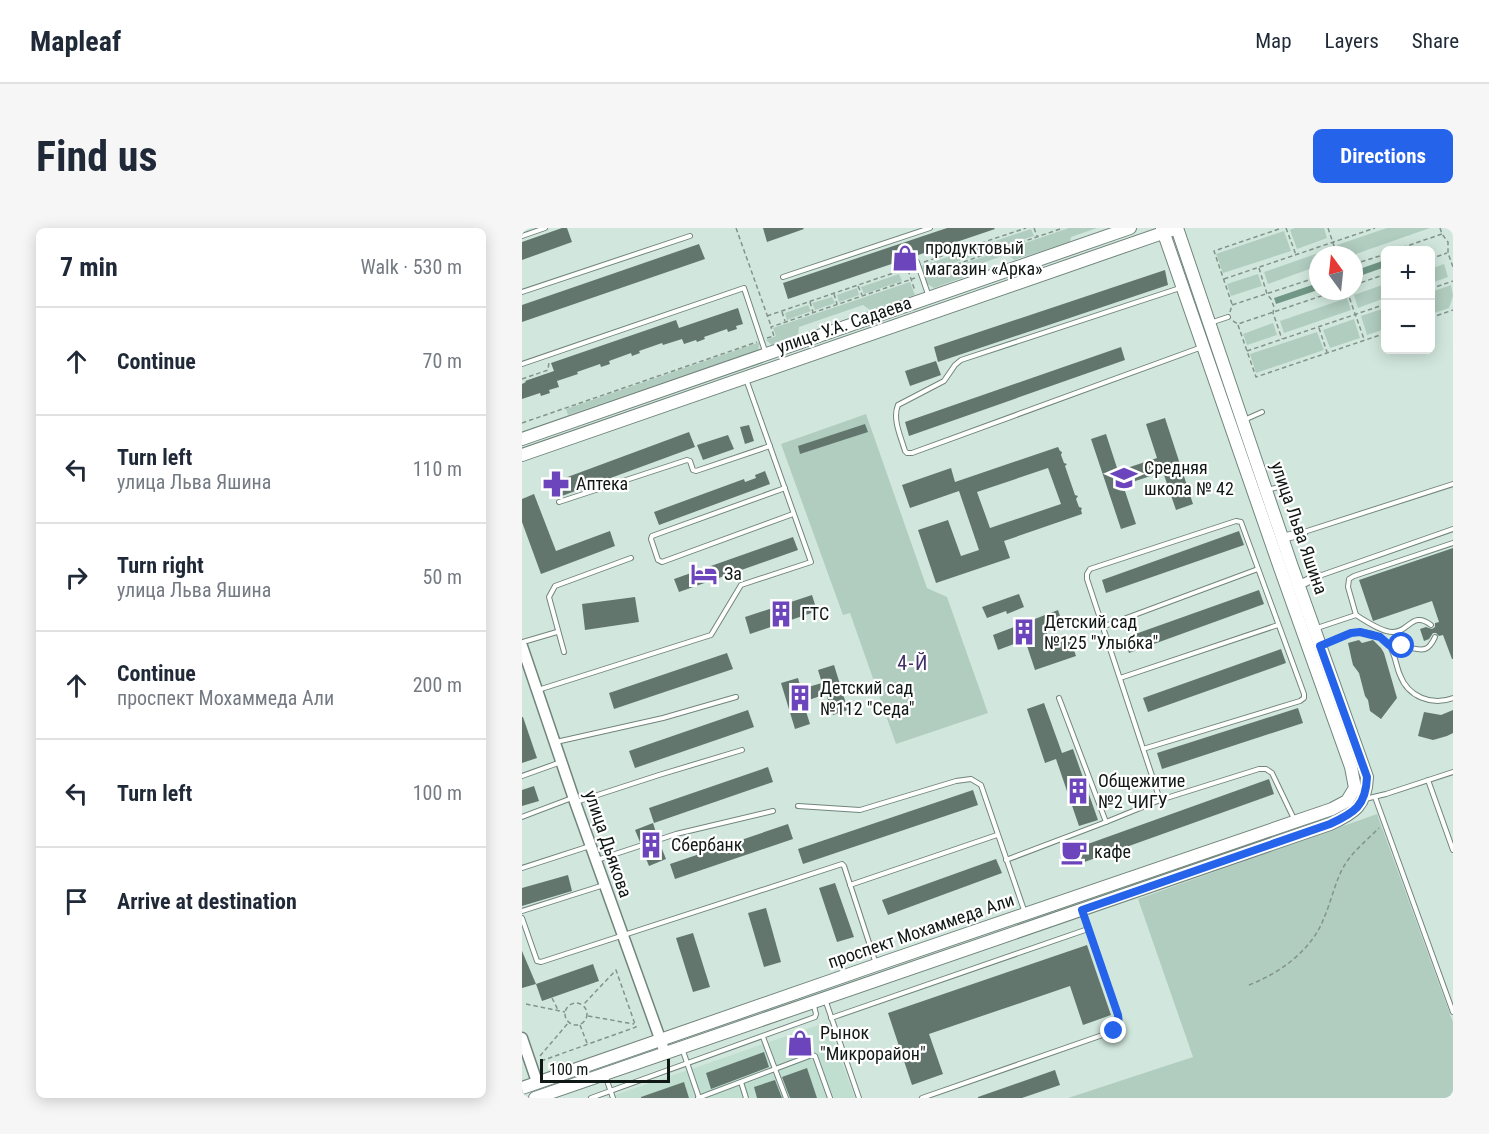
<!DOCTYPE html>
<meta charset="utf-8">
<style>
body{margin:0;font-family:"Roboto Condensed",sans-serif;background:#f6f6f7;color:#1f2937}
.controls{position:absolute;right:18px;top:18px;display:grid;overflow:hidden;border-radius:9px;box-shadow:0 3px 15px #0003}
.controls button{width:54px;height:54px;display:grid;place-items:center;padding:0;border:0;border-bottom:2px solid #e0e1e3;background:#fff;color:#1f2937;font:30px sans-serif}
.compass{position:absolute;left:787px;top:18px;width:54px;height:54px;border-radius:50%;background:#fff;box-shadow:0 3px 15px #0003;rotate:345deg}
.scale{position:absolute;left:18px;bottom:15px;width:130px;box-sizing:border-box;padding-left:6px;border:3px solid #101815;border-top:0;font-size:16px;line-height:21px;white-space:nowrap;color:#101815;-webkit-text-stroke:4px #fff;paint-order:stroke}
.stop{position:absolute;width:18px;height:18px;margin:-14px;border:4px solid #2563eb;border-radius:50%;background:#fff}
.stop.end{background:#2563eb;border-color:#fff;box-shadow:0 2px 6px #0008}
.list{margin:0;padding:0;list-style:none}
h2{display:flex;justify-content:space-between;align-items:center;height:78px;margin:0;padding:0 24px;font-size:26px}
h2 small{font-size:20px;font-weight:400;color:#747a83}
.list li{display:grid;grid-template-columns:39px 1fr auto;gap:18px;align-items:center;box-sizing:border-box;height:108px;padding:0 24px;border-top:2px solid #e0e1e3}
.list b{display:block;font-size:22px;white-space:nowrap}
.list p{margin:0;font-size:20px;white-space:nowrap;color:#747a83}
.list em{font-size:20px;font-style:normal;color:#747a83}
.icon{flex:none;width:33px;height:33px;fill:none;stroke:currentColor;stroke-width:2;stroke-linecap:round;stroke-linejoin:round}
.map{position:relative;flex:none;width:931px;height:870px;overflow:hidden;border-radius:9px}
header{display:flex;align-items:center;gap:36px;box-sizing:border-box;height:84px;padding:0 30px;background:#fff;border-bottom:2px solid #e0e1e3}
header strong{font-size:28px}
nav{display:flex;gap:33px;margin-inline-start:auto;font-size:21px}
.intro{display:flex;align-items:center;justify-content:space-between;box-sizing:border-box;height:144px;padding:0 36px}
h1{margin:0;font-size:42px}
.button{padding:15px 27px;border-radius:9px;background:#2563eb;color:#fff;font-size:21px;font-weight:700}
main{display:flex;gap:36px;padding:0 36px}
aside{flex:1;background:#fff;border-radius:9px;box-shadow:0 3px 15px #0003}
.map>svg:first-child{display:block}
</style>
<header>
<strong>Mapleaf</strong>
<nav><a>Map</a><a>Layers</a><a>Share</a></nav>
</header>
<div class="intro"><h1>Find us</h1><a class="button">Directions</a></div>
<main>
<aside>
<h2>7 min<small>Walk · 530 m</small></h2>
<ul class="list">
<li><svg class="icon" aria-label="ahead" viewBox="0 0 24 24"><path d="M12 20V5M6 11l6-6 6 6"/></svg><div><b>Continue</b></div><em>70 m</em></li>
<li><svg class="icon" aria-label="left" viewBox="0 0 24 24"><path d="M17 20v-9H6M10 6l-5 5 5 5"/></svg><div><b>Turn left</b><p>улица Льва Яшина</p></div><em>110 m</em></li>
<li><svg class="icon" aria-label="right" viewBox="0 0 24 24"><path d="M7 20v-9h11M14 6l5 5-5 5"/></svg><div><b>Turn right</b><p>улица Льва Яшина</p></div><em>50 m</em></li>
<li><svg class="icon" aria-label="ahead" viewBox="0 0 24 24"><path d="M12 20V5M6 11l6-6 6 6"/></svg><div><b>Continue</b><p>проспект Мохаммеда Али</p></div><em>200 m</em></li>
<li><svg class="icon" aria-label="left" viewBox="0 0 24 24"><path d="M17 20v-9H6M10 6l-5 5 5 5"/></svg><div><b>Turn left</b></div><em>100 m</em></li>
<li><svg class="icon" aria-label="arrive" viewBox="0 0 24 24"><path d="M6 21V4h12l-3 4 3 4H6"/></svg><div><b>Arrive at destination</b></div></li>
</ul>
</aside>
<div class="map">
<svg width="931" height="870" viewBox="0 0 931 870">
<rect width="100%" height="100%" fill="#d1e7dd"/>
<polygon fill="#c0dfd1" points="305,794 333,870 84,870 181,837"/>
<g fill="#b1cdc0">
<polygon points="547,0 575,0 549,9 548,14 492,32 486,26 452,38 451,46 412,60 405,56 402,49"/>
<polygon points="773,0 802,0 805,10 775,21 768,2"/>
<polygon points="865,0 908,0 831,27 819,27 815,17"/>
<polygon points="509,1 512,8 472,21 470,14"/>
<polygon points="762,3 769,23 701,45 694,26"/>
<polygon points="458,18 460,25 402,45 399,38"/>
<polygon points="808,21 810,27 796,27 796,38 746,56 742,44"/>
<polygon points="922,36 926,49 909,55 909,41"/>
<polygon points="377,46 380,53 342,66 339,59"/>
<polygon points="736,46 740,58 709,68 705,56"/>
<polygon points="388,54 393,67 348,82 341,77 277,99 276,107 250,117 244,112 254,108 251,100"/>
<polygon points="863,56 863,70 836,80 832,67"/>
<polygon points="929,57 931,68 927,80 909,86 909,64"/>
<polygon points="335,60 337,67 317,74 315,67"/>
<polygon points="310,69 313,75 293,82 290,75"/>
<polygon points="825,70 829,82 762,105 758,93"/>
<polygon points="286,77 289,83 265,92 263,85"/>
<polygon points="863,80 863,101 845,107 839,88"/>
<polygon points="832,91 838,110 808,120 801,102"/>
<polygon points="751,95 755,107 725,117 721,106"/>
<polygon points="795,104 802,122 734,145 728,126"/>
<polygon points="238,114 236,122 46,187 44,181"/>
<polygon points="344,186 405,360 425,369 466,485 374,516 328,385 321,387 259,216"/>
<polygon points="855,586 931,794 931,870 546,870 671,829 616,671"/>
</g>
<g fill="#719887">
<polygon points="863,32 863,39 832,50 832,43"/>
<polygon points="796,55 796,62 754,76 752,70"/>
</g>
<g fill="#62766d" fill-rule="evenodd">
<polygon points="40,0 45,0 50,14 0,32 0,14"/>
<polygon points="241,0 281,0 282,1 245,14"/>
<polygon points="425,0 472,0 473,1 266,71 261,55"/>
<polygon points="177,16 183,31 0,94 0,77"/>
<polygon points="643,42 646,57 416,134 412,119"/>
<polygon points="216,80 221,96 214,98 215,101 206,104 205,101 182,109 183,111 175,114 174,112 162,116 160,111 141,117 140,115 117,123 118,125 110,128 109,125 87,133 88,136 79,139 78,136 55,144 56,146 35,153 37,159 27,162 28,165 19,168 18,165 0,171 0,156 4,154 3,153 32,143 29,135 154,92 157,100"/>
<polygon points="599,119 603,132 387,208 383,194"/>
<polygon points="414,133 419,147 388,158 383,143"/>
<polygon points="643,190 671,276 654,282 641,244 601,257 614,296 599,301 569,211 584,206 596,243 635,230 624,196"/>
<polygon points="343,196 346,204 278,226 276,218"/>
<polygon points="227,197 232,213 223,216 218,199"/>
<polygon points="167,204 173,219 37,269 32,254"/>
<polygon points="206,207 212,221 181,232 175,217"/>
<path d="M536 219 538 223 540 224 539 227 542 235 545 236 543 238 553 267 556 268 554 271 557 279 560 280 559 282 560 286 482 313 488 330 414 355 396 302 426 292 439 328 457 322 437 263 388 280 380 257 429 240 433 254ZM526 240 539 276 468 300 455 264Z"/>
<polygon points="243,243 248,256 137,297 132,284 222,251 223,254 234,250 233,247"/>
<polygon points="12,266 34,323 88,303 93,318 19,346 0,294 0,271"/>
<polygon points="717,303 722,317 584,365 580,352"/>
<polygon points="271,309 276,322 157,364 152,351"/>
<polygon points="931,320 931,431 930,431 921,407 917,408 914,405 911,405 907,411 902,413 898,401 904,399 910,401 913,399 913,395 917,394 910,373 851,393 837,352"/>
<polygon points="737,362 742,376 607,425 602,410"/>
<polygon points="497,366 502,379 485,386 484,383 465,390 460,379"/>
<polygon points="290,367 295,383 228,406 223,389"/>
<polygon points="113,369 117,394 63,402 60,376"/>
<polygon points="536,382 541,397 524,403 529,416 548,410 554,428 513,442 503,412 476,422 471,407"/>
<polygon points="837,412 840,415 851,412 859,420 862,425 875,470 859,491 848,483 846,472 843,468 837,445 831,437 830,433 826,415"/>
<polygon points="759,421 764,435 626,484 621,470"/>
<polygon points="205,425 211,441 92,481 87,465"/>
<polygon points="312,437 326,482 311,487 304,466 281,474 288,496 273,501 259,455 276,450 279,461 300,455 296,442"/>
<polygon points="522,475 540,525 551,521 576,592 557,598 534,531 523,535 505,481"/>
<polygon points="776,480 781,495 640,541 635,525"/>
<polygon points="226,482 232,499 113,540 107,523"/>
<polygon points="931,482 931,505 925,508 911,512 896,508 902,484 919,487"/>
<polygon points="0,489 1,489 15,530 0,535"/>
<polygon points="246,539 251,554 132,595 127,580"/>
<polygon points="747,551 752,566 554,637 549,622"/>
<polygon points="12,558 17,573 0,578 0,562"/>
<polygon points="451,562 456,577 281,636 276,621"/>
<polygon points="131,595 135,608 118,614 113,602"/>
<polygon points="266,596 271,611 153,651 148,636"/>
<polygon points="138,616 144,631 127,638 120,621"/>
<polygon points="474,631 480,645 366,687 360,672"/>
<polygon points="46,647 50,663 0,678 0,660"/>
<polygon points="313,655 332,709 315,714 297,660"/>
<polygon points="244,680 259,734 242,739 226,685"/>
<polygon points="171,705 188,759 171,764 154,710"/>
<polygon points="565,717 589,787 561,797 548,758 407,806 421,846 390,857 366,785"/>
<polygon points="0,723 14,756 0,760"/>
<polygon points="71,736 77,753 20,773 14,756"/>
<polygon points="242,824 247,839 189,861 184,845"/>
<polygon points="285,840 295,870 268,870 260,849"/>
<polygon points="533,842 538,857 500,870 456,870 456,869"/>
<polygon points="253,852 260,870 235,870 232,859"/>
<polygon points="162,854 167,870 119,870 119,869"/>
</g>
<g fill="none" stroke-linecap="round" stroke-linejoin="round">
<g stroke="#71857c" stroke-width="6">
<g id="lane">
<polyline points="0,8 23,0"/>
<polyline points="395,34 407,69"/>
<polyline points="261,49 408,0"/>
<path d="M658 60 439 132 433 137 422 153 376 177C370 191 379 209 383 223L385 225H390L680 119"/>
<polyline points="0,64 168,8"/>
<polyline points="688,95 706,89"/>
<polyline points="0,136 222,60 243,123"/>
<polyline points="722,192 740,184"/>
<polyline points="263,260 130,308 129,311 136,332 140,334 271,286"/>
<polyline points="745,262 765,257"/>
<polyline points="37,274 165,232 168,233 171,242 174,243 248,218"/>
<polyline points="782,304 931,256"/>
<polyline points="797,348 931,301"/>
<path d="M834 387C844 393 858 403 870 404 887 405 890 382 909 397"/>
<polyline points="580,399 736,341"/>
<polyline points="795,400 834,387 826,359 827,351 832,348 931,315"/>
<polyline points="1,414 35,404"/>
<path d="M799 417C811 413 826 403 838 404 848 404 861 409 867 417 873 425 874 438 878 447 886 469 910 478 931 470"/>
<path d="M867 417C873 418 878 418 883 419 898 421 905 427 913 409"/>
<polyline points="42,424 27,369 33,358 109,330"/>
<polyline points="598,450 756,397"/>
<polyline points="16,462 189,407 219,357 289,334 224,151"/>
<polyline points="537,470 584,594 638,572"/>
<polyline points="34,514 141,490 214,469"/>
<polyline points="621,521 778,473 782,470 782,466 719,294 714,293 568,341 565,346 565,351 638,572 737,541 744,541 750,545 773,593"/>
<polyline points="0,548 39,534"/>
<polyline points="906,552 931,622"/>
<polyline points="853,569 931,784"/>
<polyline points="843,571 864,566 931,544"/>
<polyline points="54,574 137,547 220,522"/>
<polyline points="276,578 338,582 434,553 449,551 459,557 503,685"/>
<polyline points="0,589 50,570"/>
<polyline points="75,632 154,606 251,583"/>
<polyline points="484,632 584,594"/>
<polyline points="0,640 68,618"/>
<polyline points="328,657 475,607"/>
<polyline points="0,683 82,657"/>
<polyline points="0,690 15,733 19,734 320,636 322,638 354,736"/>
<polyline points="304,774 337,870"/>
<polyline points="309,790 566,701"/>
<polyline points="241,809 253,841 290,827 293,828 308,870"/>
<polyline points="161,823 177,870"/>
<polyline points="83,847 91,870"/>
<polyline points="219,854 224,870"/>
<polyline points="69,870 293,789 294,786 292,778"/>
<polyline points="176,870 253,841 264,870"/>
<path d="M400 870 592 803C597 798 597 794 596 787L560 683"/>
</g>
</g>
<g stroke="#71857c" stroke-width="10">
<g id="street">
<polyline points="760,310 781,305"/>
<polyline points="777,357 796,348"/>
</g>
</g>
<g stroke="#71857c" stroke-width="13">
<g id="secondary">
<polyline points="0,418 53,574 141,819"/>
<polyline points="0,810 15,854"/>
</g>
</g>
<g stroke="#71857c" stroke-width="14">
<g id="primary">
<polyline points="0,211 608,0"/>
<path d="M0 227 655 0 769 336 845 549C844 578 832 585 808 596L13 870"/>
<polyline points="0,860 354,737 810,581 825,573 833,560 829,539 758,340 640,0"/>
</g>
</g>
<g stroke="#83938c" stroke-width="1.5" stroke-dasharray="4.5 3" stroke-linecap="butt">
<polyline points="214,0 249,98"/>
<polyline points="512,0 515,8"/>
<polyline points="764,0 774,27"/>
<polyline points="806,0 815,27"/>
<polyline points="918,0 920,6 926,14 926,25 931,39"/>
<polyline points="464,14 467,24"/>
<polyline points="873,22 920,6"/>
<polyline points="908,31 925,25"/>
<polyline points="402,34 504,0"/>
<polyline points="832,36 864,26"/>
<polyline points="737,40 745,66 749,71 752,79 751,85 760,111"/>
<polyline points="386,42 393,63"/>
<polyline points="406,46 541,0"/>
<polyline points="702,51 853,0"/>
<polyline points="832,57 864,46"/>
<polyline points="336,58 340,67"/>
<polyline points="908,61 931,53"/>
<polyline points="825,63 842,111"/>
<polyline points="312,66 315,76"/>
<polyline points="288,74 291,84"/>
<polyline points="710,76 692,23 760,0"/>
<polyline points="260,84 263,93"/>
<polyline points="708,84 710,77 796,49"/>
<polyline points="245,88 389,39"/>
<polyline points="908,90 931,82"/>
<polyline points="711,93 716,96 814,63"/>
<polyline points="716,97 734,149 864,105"/>
<polyline points="797,100 805,124"/>
<polyline points="245,110 252,108 249,99 393,50"/>
<polyline points="725,123 864,76"/>
<polyline points="0,151 26,142 27,134"/>
<polyline points="0,195 235,114"/>
<path d="M727 757C758 745 790 722 802 690 809 674 814 651 822 638 831 623 845 612 857 600"/>
<polyline points="30,770 36,782"/>
<circle cx="54" cy="786" r="11"/>
<polyline points="4,776 43,784"/>
<polyline points="66,788 112,796"/>
<polyline points="58,797 65,815"/>
<polyline points="18,828 47,794"/>
<polyline points="19,833 114,799 94,742 61,777"/>
</g>
<use href="#lane" stroke="#fff" stroke-width="4"/>
<use href="#street" stroke="#fff" stroke-width="8"/>
<use href="#secondary" stroke="#fff" stroke-width="10"/>
<use href="#primary" stroke="#fff" stroke-width="12"/>
</g>
<g fill="none" stroke-linecap="round" stroke-linejoin="round">
<path stroke="#2563eb" stroke-width="8" d="M592 803C597 798 597 794 596 787L560 682 808 596C832 585 844 578 845 549L798 418 829 405 838 404 858 409 867 417 880 418"/>
</g>
<defs>
<g id="shop-bare" transform="scale(2.07)"><path d="M-5-2.5h2.3a2.7 3.5 0 0 1 5.4 0H5L5.5 6h-11ZM-1.5-2.5h3a1.5 2.3 0 0 0-3 0Z" fill="#6c45bd" stroke="#fff" stroke-width="2.5" paint-order="stroke"/></g>
<g id="school-bare" transform="scale(2.07)"><path d="M0-5L7-2L0 1L-7-2ZM-4 1L0 2.5L4 1V4Q0 6-4 4Z" fill="#6c45bd" stroke="#fff" stroke-width="2.5" paint-order="stroke"/></g>
<g id="pharmacy-bare" transform="scale(2.07)"><path d="M-2-6h4v4h4v4h-4v4h-4v-4h-4v-4h4Z" fill="#6c45bd" stroke="#fff" stroke-width="2.5" paint-order="stroke"/></g>
<g id="hotel-bare" transform="scale(2.07)"><path d="M-6-4.5h1.5V1H6V5H4.5V3h-9V5H-6ZM-4 0a1.8 1.8 0 1 1 3.6 0ZM.5 0V-2.5h3Q6-2.5 6 0Z" fill="#6c45bd" stroke="#fff" stroke-width="2.5" paint-order="stroke"/></g>
<g id="building-bare" transform="scale(2.07)"><path d="M-4-6H4V6H1V3H-1V6H-4ZM-2.5-4.3h1.7v1.8h-1.7ZM.8-4.3h1.7v1.8H.8ZM-2.5-1h1.7V.8h-1.7ZM.8-1h1.7V.8H.8Z" fill="#6c45bd" stroke="#fff" stroke-width="2.5" paint-order="stroke"/></g>
<g id="cafe-bare" transform="scale(2.07)"><path d="M-5.5-4.5H6V0H3Q3 3.5 0 3.5H-2.5Q-5.5 3.5-5.5 0ZM3-3.2v2h1.7v-2ZM-6 4.5H4V6H-6Z" fill="#6c45bd" stroke="#fff" stroke-width="2.5" paint-order="stroke"/></g>
</defs>
<g fill-rule="evenodd">
<use href="#shop-bare" x="383" y="30"/>
<use href="#school-bare" x="602" y="250"/>
<use href="#pharmacy-bare" x="34" y="256"/>
<use href="#hotel-bare" x="182" y="346"/>
<use href="#building-bare" x="259" y="386"/>
<use href="#building-bare" x="502" y="404"/>
<use href="#building-bare" x="278" y="470"/>
<use href="#building-bare" x="556" y="563"/>
<use href="#building-bare" x="129" y="617"/>
<use href="#cafe-bare" x="552" y="624"/>
<use href="#shop-bare" x="278" y="815"/>
</g>
<g text-anchor="middle" stroke-width="4.5" stroke-linejoin="round" paint-order="stroke">
<g font-size="18" fill="#101815" stroke="#fff" text-anchor="start">
<text x="403" y="26">продуктовый<tspan x="403" dy="21">магазин «Арка»</tspan></text>
<text x="622" y="246">Средняя<tspan x="622" dy="21">школа № 42</tspan></text>
<text x="54" y="262">Аптека</text>
<text x="202" y="352">За</text>
<text x="279" y="392">ГТС</text>
<text x="522" y="400">Детский сад<tspan x="522" dy="21">№125 "Улыбка"</tspan></text>
<text x="298" y="466">Детский сад<tspan x="298" dy="21">№112 "Седа"</tspan></text>
<text x="576" y="559">Общежитие<tspan x="576" dy="21">№2 ЧИГУ</tspan></text>
<text x="149" y="623">Сбербанк</text>
<text x="572" y="630">кафе</text>
<text x="298" y="811">Рынок<tspan x="298" dy="21">"Микрорайон"</tspan></text>
</g>
<g font-size="18" fill="#101815" stroke="#fff">
<text transform="translate(322 97) rotate(-19)" y="6">улица У.А. Садаева</text>
<text transform="translate(777 300) rotate(71)" y="6">улица Льва Яшина</text>
<text transform="translate(86 616) rotate(71)" y="6">улица Дьякова</text>
<text transform="translate(399 703) rotate(-19)" y="6">проспект Мохаммеда Али</text>
</g>
<g font-size="20" letter-spacing="1.5" fill="#402f6b" stroke="#fff">
<text x="391" y="442">4-Й</text>
</g>
</g>
</svg>
<div class="controls">
<button>+</button>
<button>−</button>
</div>
<svg class="compass" viewBox="-18 -18 36 36"><path d="M0-13l5 13h-10z" fill="#e53935"/><path d="M0 13l5-13h-10z" fill="#747a83"/></svg>
<div class="scale">100 m</div>
<div class="stop" style="left:880px;top:418px"></div>
<div class="stop end" style="left:592px;top:803px"></div>
</div>
</main>
